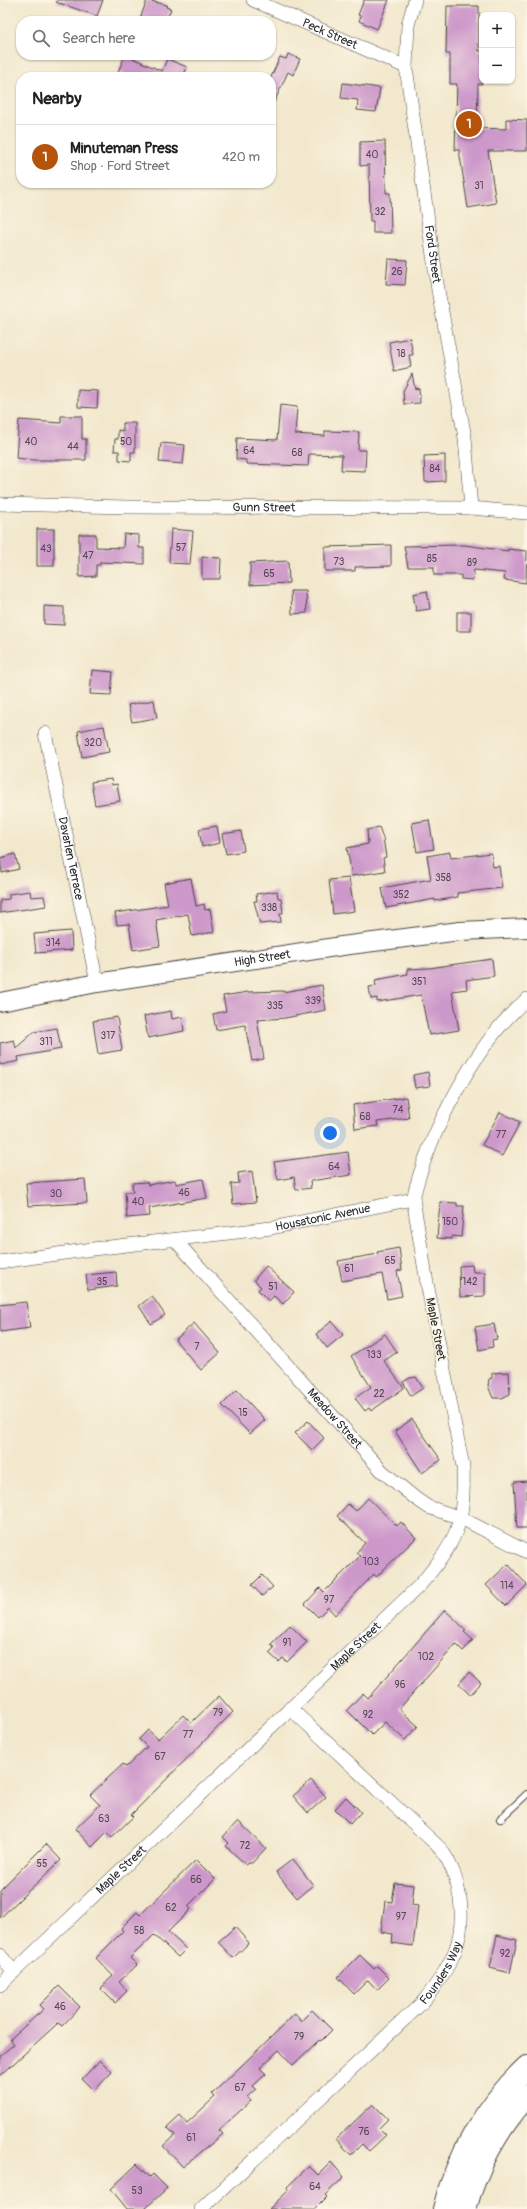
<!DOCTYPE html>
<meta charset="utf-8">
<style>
body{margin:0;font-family:Pangolin,sans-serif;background:#f2f2f2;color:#202124}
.controls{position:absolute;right:12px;top:12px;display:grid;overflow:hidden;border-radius:8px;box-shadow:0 1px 3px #0004}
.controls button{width:36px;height:36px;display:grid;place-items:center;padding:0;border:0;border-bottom:1px solid #e0e0e0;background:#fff;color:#202124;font:20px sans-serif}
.you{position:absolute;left:330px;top:1133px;width:14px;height:14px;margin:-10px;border:3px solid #fff;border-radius:50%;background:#1a73e8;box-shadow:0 0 0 6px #1a73e833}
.badge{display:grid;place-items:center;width:26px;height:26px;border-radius:50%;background:#b45309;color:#fff;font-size:13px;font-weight:700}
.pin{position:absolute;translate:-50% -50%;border:2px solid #fff;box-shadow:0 1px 4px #0006}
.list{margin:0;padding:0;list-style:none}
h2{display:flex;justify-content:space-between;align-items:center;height:52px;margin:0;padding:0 16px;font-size:17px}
h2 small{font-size:13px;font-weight:400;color:#757577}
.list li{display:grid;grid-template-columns:26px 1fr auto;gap:12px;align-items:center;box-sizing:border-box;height:64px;padding:0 16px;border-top:1px solid #e0e0e0}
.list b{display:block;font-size:15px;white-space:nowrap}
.list p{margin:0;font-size:13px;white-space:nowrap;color:#757577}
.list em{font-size:13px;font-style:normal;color:#757577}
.icon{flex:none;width:22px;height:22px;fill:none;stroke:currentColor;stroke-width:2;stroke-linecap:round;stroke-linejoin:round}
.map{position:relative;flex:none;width:527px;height:2209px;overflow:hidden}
.search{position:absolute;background:#fff;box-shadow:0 1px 3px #0004;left:16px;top:16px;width:260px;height:44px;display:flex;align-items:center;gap:10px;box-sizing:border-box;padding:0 14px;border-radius:16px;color:#757577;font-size:15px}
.panel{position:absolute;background:#fff;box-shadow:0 1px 3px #0004;left:16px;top:72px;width:260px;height:116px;border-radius:16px}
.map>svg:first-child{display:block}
</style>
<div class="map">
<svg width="527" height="2209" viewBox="0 0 527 2209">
<rect width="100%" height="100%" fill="#fcf5e5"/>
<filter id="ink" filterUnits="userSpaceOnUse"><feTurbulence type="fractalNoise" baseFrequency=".025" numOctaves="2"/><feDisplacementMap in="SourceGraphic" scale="8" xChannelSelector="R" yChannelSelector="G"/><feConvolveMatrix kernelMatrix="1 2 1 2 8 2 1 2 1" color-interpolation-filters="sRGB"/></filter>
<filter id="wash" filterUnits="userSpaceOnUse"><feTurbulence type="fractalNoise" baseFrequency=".012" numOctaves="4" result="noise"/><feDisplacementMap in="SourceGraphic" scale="16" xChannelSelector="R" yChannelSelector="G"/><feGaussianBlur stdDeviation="0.9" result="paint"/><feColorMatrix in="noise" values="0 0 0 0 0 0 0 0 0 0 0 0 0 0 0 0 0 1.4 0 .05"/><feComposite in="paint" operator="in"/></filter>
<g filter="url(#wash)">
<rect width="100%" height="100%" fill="#f2e8cd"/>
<g id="blocks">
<g fill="#cd99ca">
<polygon points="57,0 103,0 97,16 56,2"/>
<polygon points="147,0 167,5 166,7 171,9 166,21 139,21"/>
<polygon points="364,0 389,0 377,29 359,21 361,16 358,15"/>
<polygon points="447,6 479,6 479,51 482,51 482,84 478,84 477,128 506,129 506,119 527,120 527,151 488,151 496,203 468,208 459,150 455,150 457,84 450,84 450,54 446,54"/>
<polygon points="288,54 300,59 293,75 288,72 271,109 271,77 280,57 286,59"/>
<polygon points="125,55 162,71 167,59 187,67 183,77 131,77 118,72"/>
<polygon points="343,83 380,88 376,112 357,110 358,100 341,98"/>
<polygon points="385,141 386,193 390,193 391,233 373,233 373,221 370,221 369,165 360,166 360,142"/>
<polygon points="388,259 407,260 405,285 386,284"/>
<polygon points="410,338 413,355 409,355 411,367 394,371 389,342"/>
<polygon points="412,374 415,389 419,388 420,403 404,404 403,391"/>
<polygon points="78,390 98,391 97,408 78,407"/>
<polygon points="280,405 297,407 295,434 325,436 325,431 359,432 358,450 366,450 365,471 341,470 342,455 309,454 308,466 246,464 246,460 236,459 237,438 277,440"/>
<polygon points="61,416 82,416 82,439 86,439 86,460 34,460 16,458 19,420 61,423"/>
<polygon points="123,423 135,423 135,452 131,452 131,461 119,460 119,451 114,451 115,439 118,439 118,430 123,431"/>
<polygon points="161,443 185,445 183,464 159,462"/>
<polygon points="445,455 445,481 425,482 424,456"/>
<rect x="37" y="529" width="17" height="37"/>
<polygon points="171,529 193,531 190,564 169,563"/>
<polygon points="79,534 96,534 96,547 123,548 124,534 139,535 139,548 144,548 144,564 100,562 100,565 96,565 96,576 79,577"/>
<polygon points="391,545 391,566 355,567 355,571 325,571 325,547"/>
<polygon points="464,545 508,551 508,549 527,551 526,583 504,580 505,573 474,570 473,580 461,579 461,575 434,575 434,567 408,567 404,546"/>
<polygon points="202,557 221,558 220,579 202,579"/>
<polygon points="288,561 289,583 250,585 250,563"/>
<polygon points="291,591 306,591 307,613 292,614"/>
<polygon points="427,591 430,609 416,611 413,594"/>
<polygon points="44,606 64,607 64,625 44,624"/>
<rect x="457" y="612" width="14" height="19"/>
<polygon points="92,670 113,672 111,695 90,694"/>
<polygon points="154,700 157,718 132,722 128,705"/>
<polygon points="104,726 109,752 82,757 78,731"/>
<polygon points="111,779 112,785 117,784 120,801 95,805 91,782"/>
<polygon points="429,820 434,849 417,852 412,823"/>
<polygon points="217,826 220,843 202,847 199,829"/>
<polygon points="379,827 383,838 386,857 383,858 385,871 352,876 347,848 368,844 367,830"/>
<polygon points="241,831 244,851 226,854 222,834"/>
<polygon points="450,852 451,858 491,853 493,867 499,866 502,888 457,893 458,897 435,901 435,899 386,908 382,888 431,879 427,856"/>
<polygon points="15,854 19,869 2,873 0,858"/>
<polygon points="191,878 196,906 204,904 205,910 210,909 214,932 192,936 188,914 156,920 160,946 133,950 129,924 117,925 115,913 168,905 164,883"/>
<polygon points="349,878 354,911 333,914 329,880"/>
<polygon points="30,891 31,897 44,896 46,906 0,913 0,900 9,899 9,894"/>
<polygon points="277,891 278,898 281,898 283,913 280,913 281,922 260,924 254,901 257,901 256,894"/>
<polygon points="71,931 72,950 36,953 34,934"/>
<polygon points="492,959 494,976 466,980 467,989 452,991 459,1030 429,1035 421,995 377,1002 377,998 371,999 369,987 376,986 375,980 408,974 407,969 429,968"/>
<polygon points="322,985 326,1010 285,1018 257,1020 264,1059 252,1061 245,1025 216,1030 213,1014 226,1011 223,996 248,992 283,991 283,992"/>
<polygon points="171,1011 172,1019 182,1017 184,1031 148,1038 144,1016"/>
<polygon points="117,1017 122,1050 98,1054 93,1021"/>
<polygon points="57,1028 61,1049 18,1057 19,1061 0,1065 0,1043 14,1040 16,1048 34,1032"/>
<polygon points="428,1072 430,1086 415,1088 413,1075"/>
<polygon points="406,1097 409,1118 377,1122 378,1126 355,1129 353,1105"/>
<polygon points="500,1112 520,1122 502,1156 482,1145"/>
<polygon points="348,1152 351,1175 310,1181 311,1188 296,1190 294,1177 278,1180 274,1162"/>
<polygon points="252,1171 256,1202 233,1204 231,1184 239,1183 238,1173"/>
<polygon points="85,1179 87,1203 28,1206 26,1183"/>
<polygon points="203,1179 207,1198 149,1208 150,1216 127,1218 125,1192 133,1192 132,1183 147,1182 148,1185 175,1180 176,1184"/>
<polygon points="440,1202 457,1203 457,1206 464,1206 461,1237 452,1236 452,1239 437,1238"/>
<polygon points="399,1248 402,1270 397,1271 402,1296 387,1299 382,1274 342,1281 338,1261 378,1254 377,1252"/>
<polygon points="472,1265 473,1272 485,1272 485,1296 460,1297 459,1266"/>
<polygon points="266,1266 294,1292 283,1304 274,1296 269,1301 258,1290 261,1287 254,1280"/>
<polygon points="116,1272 117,1286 88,1290 86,1275"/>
<polygon points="152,1296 165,1315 151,1324 139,1306"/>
<polygon points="26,1302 30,1328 0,1332 0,1305"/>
<polygon points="332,1321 343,1335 327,1348 316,1334"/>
<polygon points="194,1323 220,1353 201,1370 175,1340"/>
<polygon points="494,1324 497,1339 492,1340 493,1347 479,1350 475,1327"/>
<polygon points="385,1334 397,1352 384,1361 404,1388 371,1411 369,1408 365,1411 355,1398 371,1387 351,1356"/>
<polygon points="509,1372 510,1394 502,1398 493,1398 488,1386 489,1379 492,1378 492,1373"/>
<polygon points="416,1377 423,1388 411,1396 403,1382 410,1378"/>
<polygon points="237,1390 265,1420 250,1434 222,1405"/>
<polygon points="412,1419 441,1460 422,1473 395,1431"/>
<polygon points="308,1421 324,1438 312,1450 295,1433"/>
<polygon points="527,1481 527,1528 517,1528 514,1482"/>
<polygon points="368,1498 397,1526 401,1522 416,1538 376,1577 374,1574 335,1615 328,1607 318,1617 305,1604 320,1588 324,1592 360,1556 356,1553 365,1543 337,1516 348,1504 356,1511"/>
<polygon points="508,1564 527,1585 506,1606 486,1585"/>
<polygon points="262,1575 273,1587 262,1596 252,1585"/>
<polygon points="445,1610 466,1630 464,1632 473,1640 463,1651 456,1644 399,1709 418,1726 405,1740 385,1722 372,1735 347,1710 363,1693 368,1698"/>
<polygon points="290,1625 307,1642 287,1662 283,1658 279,1662 269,1653 274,1648 271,1644"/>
<polygon points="469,1672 481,1683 470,1695 459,1684"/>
<polygon points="219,1696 233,1712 131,1815 133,1817 112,1837 107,1832 92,1847 75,1829 100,1805 90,1795 123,1764 126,1767 147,1747 139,1739 148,1730 158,1739 183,1715 191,1723"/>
<polygon points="311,1780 326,1797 308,1813 293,1796"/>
<polygon points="346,1797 361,1812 350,1824 335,1809"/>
<polygon points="238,1821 266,1848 252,1863 249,1863 246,1865 226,1846 229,1843 223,1837"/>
<polygon points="46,1844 61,1860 0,1918 0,1890"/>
<polygon points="293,1859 313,1885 297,1898 276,1872"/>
<polygon points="196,1860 215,1879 188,1906 191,1909 168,1932 186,1949 178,1957 154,1935 130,1958 137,1965 119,1982 127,1991 115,2003 100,1988 113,1976 96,1958 123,1931 121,1928 137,1912 140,1915"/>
<polygon points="395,1883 414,1885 412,1905 418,1906 413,1946 392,1943 393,1934 381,1932 385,1901 392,1902"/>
<polygon points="235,1927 249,1943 233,1958 218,1942"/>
<polygon points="497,1935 517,1940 510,1973 490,1968"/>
<polygon points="360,1955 374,1969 377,1966 389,1978 377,1990 368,1980 354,1994 338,1977"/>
<polygon points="59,1986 80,2007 62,2026 58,2023 0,2076 0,2056 14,2044 10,2039 44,2009 40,2005"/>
<polygon points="312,2010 332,2030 322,2040 318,2041 293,2065 279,2050 260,2068 266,2074 253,2086 256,2089 247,2097 251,2101 219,2130 223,2134 183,2167 163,2146 175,2135 167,2127 180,2115 187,2123 215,2097 212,2094 295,2014 301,2021"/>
<polygon points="100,2060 112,2072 94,2091 82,2079"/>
<polygon points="373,2104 388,2119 379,2128 386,2135 369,2151 362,2144 351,2155 336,2139"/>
<polygon points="331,2162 344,2177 325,2195 327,2197 315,2209 269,2209 289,2190 287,2187 309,2166 318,2175"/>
<polygon points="137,2164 150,2177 153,2174 167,2188 145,2209 127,2209 111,2189"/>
</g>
</g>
</g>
<g filter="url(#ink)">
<use href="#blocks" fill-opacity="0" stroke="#494743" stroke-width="1"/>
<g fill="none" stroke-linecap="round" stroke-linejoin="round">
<g stroke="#494743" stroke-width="8">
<polyline id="service" points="500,1819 527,1794"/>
</g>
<g stroke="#494743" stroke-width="14">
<g id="minor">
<path id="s1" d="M253 0 406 67"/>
<path id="s2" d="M415 0 408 25 406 67 438 290 465 438 471 508"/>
<path id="s3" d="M0 504 127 507 471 508 527 513"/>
<path id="s4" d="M45 733 97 983"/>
<path id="s5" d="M176 1241 382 1471 415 1498 428 1507 461 1518 527 1552"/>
<path id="s6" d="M0 1262 93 1249 271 1228 413 1199C428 1135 476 1042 527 999"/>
<polyline points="0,1955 14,1972"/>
<path id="s7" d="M0 1985 420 1585C457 1541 465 1524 463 1467L427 1283 413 1199"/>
<path id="s8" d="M201 2209 422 2003C435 1987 447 1971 455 1951 467 1919 461 1877 441 1849L290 1708"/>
</g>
</g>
<g stroke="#494743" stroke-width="20">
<g id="secondary">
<path id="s9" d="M0 1002 97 983 342 946 460 931 527 928"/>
</g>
</g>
<g stroke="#494743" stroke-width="24">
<g id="motorway">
<path d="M444 2209C457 2155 487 2105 527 2067"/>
<path d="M465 2209C476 2168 498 2127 527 2096"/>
</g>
</g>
<use href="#service" stroke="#fff" stroke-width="6"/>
<use href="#minor" stroke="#fff" stroke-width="13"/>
<use href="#secondary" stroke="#fff" stroke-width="18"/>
<use href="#motorway" stroke="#fff" stroke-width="22"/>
</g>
</g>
<g text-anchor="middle" stroke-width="3" stroke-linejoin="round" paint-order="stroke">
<g font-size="10" fill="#544653">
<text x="372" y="158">40</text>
<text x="479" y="189">31</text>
<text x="380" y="215">32</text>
<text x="397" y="275">26</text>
<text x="401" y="357">18</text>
<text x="31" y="445">40</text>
<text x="126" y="445">50</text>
<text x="73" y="450">44</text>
<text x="249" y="454">64</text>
<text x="297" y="456">68</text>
<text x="435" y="472">84</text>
<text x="181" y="551">57</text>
<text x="46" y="552">43</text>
<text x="88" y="559">47</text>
<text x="432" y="562">85</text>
<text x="339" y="565">73</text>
<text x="472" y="566">89</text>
<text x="269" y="577">65</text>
<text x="93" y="746">320</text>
<text x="443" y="881">358</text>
<text x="401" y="898">352</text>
<text x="269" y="911">338</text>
<text x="53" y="946">314</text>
<text x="419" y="985">351</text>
<text x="313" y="1004">339</text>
<text x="275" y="1009">335</text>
<text x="108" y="1039">317</text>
<text x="46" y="1045">311</text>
<text x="398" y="1113">74</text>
<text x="365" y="1120">68</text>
<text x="501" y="1138">77</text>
<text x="334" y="1170">64</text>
<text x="184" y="1196">46</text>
<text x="56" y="1197">30</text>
<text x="138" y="1205">40</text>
<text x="450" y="1225">150</text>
<text x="390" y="1264">65</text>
<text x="349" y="1272">61</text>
<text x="102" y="1285">35</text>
<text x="470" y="1285">142</text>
<text x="273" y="1290">51</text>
<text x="197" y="1350">7</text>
<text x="374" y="1358">133</text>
<text x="379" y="1397">22</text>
<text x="243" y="1416">15</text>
<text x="371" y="1565">103</text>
<text x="507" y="1589">114</text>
<text x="329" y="1603">97</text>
<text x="287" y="1646">91</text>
<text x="426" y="1660">102</text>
<text x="400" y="1688">96</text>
<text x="218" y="1716">79</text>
<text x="368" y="1718">92</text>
<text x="188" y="1738">77</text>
<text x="160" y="1760">67</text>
<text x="104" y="1822">63</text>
<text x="245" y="1849">72</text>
<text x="42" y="1867">55</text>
<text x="196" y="1883">66</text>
<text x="171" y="1911">62</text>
<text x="401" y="1920">97</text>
<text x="139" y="1934">58</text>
<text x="505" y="1957">92</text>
<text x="60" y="2010">46</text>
<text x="299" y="2040">79</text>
<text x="240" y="2091">67</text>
<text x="364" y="2135">76</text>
<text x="191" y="2141">61</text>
<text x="315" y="2190">64</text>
<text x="137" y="2194">53</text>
</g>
<g font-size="12" fill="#2b2b2b" stroke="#fcf5e5">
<text dy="4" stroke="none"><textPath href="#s1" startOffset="84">Peck Street</textPath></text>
<text dy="4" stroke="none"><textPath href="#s2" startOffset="257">Ford Street</textPath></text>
<text dy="4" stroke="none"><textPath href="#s3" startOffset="264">Gunn Street</textPath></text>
<text dy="4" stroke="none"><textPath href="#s4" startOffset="128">Davarlen Terrace</textPath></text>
<text dy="4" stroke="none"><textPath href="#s9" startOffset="266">High Street</textPath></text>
<text dy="4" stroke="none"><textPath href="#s6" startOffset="326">Housatonic Avenue</textPath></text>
<text transform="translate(436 1329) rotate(79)" y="4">Maple Street</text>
<text dy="4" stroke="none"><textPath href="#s5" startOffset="238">Meadow Street</textPath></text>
<text dy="4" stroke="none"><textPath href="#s7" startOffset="491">Maple Street</textPath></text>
<text dy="4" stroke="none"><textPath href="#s7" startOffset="167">Maple Street</textPath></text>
<text dy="4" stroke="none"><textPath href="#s8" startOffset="338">Founders Way</textPath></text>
</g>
</g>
</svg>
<div class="controls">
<button>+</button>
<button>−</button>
</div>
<div class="you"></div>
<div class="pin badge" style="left:469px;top:124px">1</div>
<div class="search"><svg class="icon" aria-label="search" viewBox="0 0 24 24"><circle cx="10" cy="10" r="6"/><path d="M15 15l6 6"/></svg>Search here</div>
<section class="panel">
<h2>Nearby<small></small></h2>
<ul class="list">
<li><span class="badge">1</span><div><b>Minuteman Press</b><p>Shop · Ford Street</p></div><em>420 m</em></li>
</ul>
</section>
</div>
